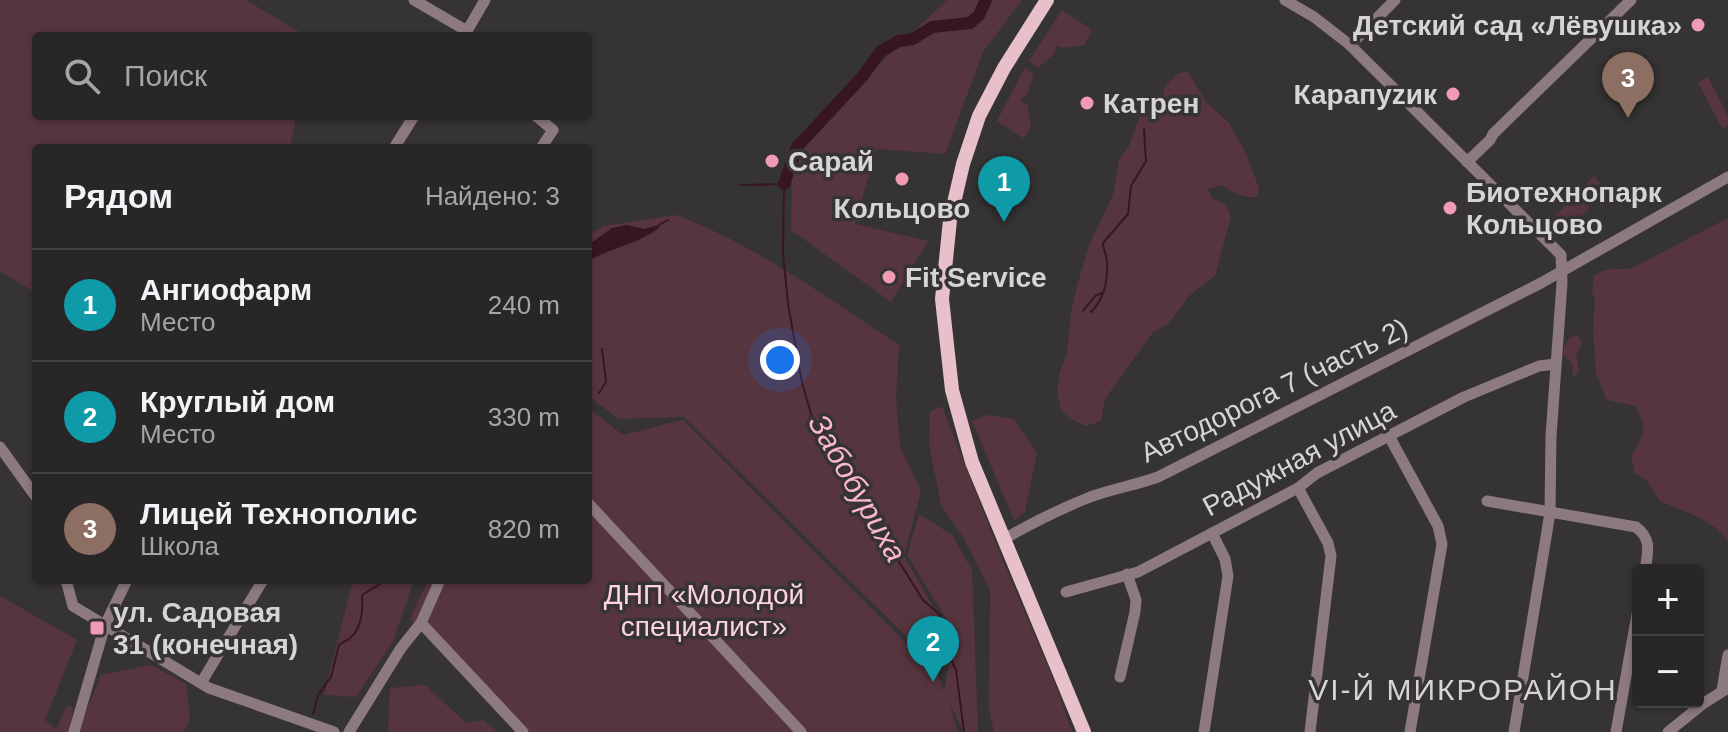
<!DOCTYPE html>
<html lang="ru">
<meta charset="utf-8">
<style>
body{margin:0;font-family:Arial,sans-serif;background:#343233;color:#f1f3f6}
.controls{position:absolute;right:24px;bottom:24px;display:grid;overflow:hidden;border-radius:8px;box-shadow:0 2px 6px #0004}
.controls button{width:72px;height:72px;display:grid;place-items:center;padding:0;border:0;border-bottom:2px solid #444344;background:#282627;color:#f1f3f6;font:40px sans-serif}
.you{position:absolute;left:780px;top:360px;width:28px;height:28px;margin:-20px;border:6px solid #fff;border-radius:50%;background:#1a73e8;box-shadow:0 0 0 12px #1a73e833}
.badge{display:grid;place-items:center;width:52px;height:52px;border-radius:50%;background:#f19ab3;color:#fff;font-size:26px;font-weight:700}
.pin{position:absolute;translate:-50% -66px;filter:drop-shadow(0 2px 4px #0008)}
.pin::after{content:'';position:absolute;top:42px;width:28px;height:24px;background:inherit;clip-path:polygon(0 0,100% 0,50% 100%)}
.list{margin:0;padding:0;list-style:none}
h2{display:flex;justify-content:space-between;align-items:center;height:104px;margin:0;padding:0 32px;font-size:34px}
h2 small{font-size:26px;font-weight:400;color:#a5a5a7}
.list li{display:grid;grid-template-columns:52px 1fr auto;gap:24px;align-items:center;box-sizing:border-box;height:112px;padding:0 32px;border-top:2px solid #444344}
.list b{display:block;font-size:30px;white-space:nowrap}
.list p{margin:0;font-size:26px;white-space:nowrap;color:#a5a5a7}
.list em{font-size:26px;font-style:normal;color:#a5a5a7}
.icon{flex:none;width:44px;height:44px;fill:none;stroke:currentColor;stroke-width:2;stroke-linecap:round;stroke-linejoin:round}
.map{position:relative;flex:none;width:1728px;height:732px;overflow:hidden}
.search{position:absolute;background:#282627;box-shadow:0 2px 6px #0004;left:32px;top:32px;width:560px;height:88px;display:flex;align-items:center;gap:20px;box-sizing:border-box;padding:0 28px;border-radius:8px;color:#a5a5a7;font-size:30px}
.panel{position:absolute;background:#282627;box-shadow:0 2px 6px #0004;left:32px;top:144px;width:560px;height:440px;border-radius:8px}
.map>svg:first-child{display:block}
</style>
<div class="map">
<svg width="1728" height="732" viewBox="0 0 1728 732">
<rect width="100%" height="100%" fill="#363334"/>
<g fill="#57353f">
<polygon points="0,0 246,0 306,36 36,36 36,116 296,116 290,148 36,148 36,293 0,271"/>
<polygon points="947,0 1022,0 983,52 945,154 876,149 855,224 928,241 891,302 791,230 792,147"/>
<polygon points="1062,10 1092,30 1085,45 1063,48 1056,46 1055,53 1038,68 1029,61"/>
<polygon points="1025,67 1034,74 1027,94 1021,99 1022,102 1027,104 1031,127 1023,138 997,121"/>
<path d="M1188 72 1206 102 1229 123 1246 153 1259 188 1257 197C1243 198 1233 193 1222 185L1208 189 1212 198 1226 205 1231 216 1215 276 1191 294 1167 325 1153 332 1105 399 1101 421 1086 426 1071 419 1061 410 1057 391 1060 372 1067 354 1071 312 1077 286 1089 245 1113 195 1119 160 1129 146 1140 115 1151 108 1163 94 1165 86 1179 73Z"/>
<polygon points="1708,77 1728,116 1728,126 1722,129 1698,82"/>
<polygon points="1594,176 1612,195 1601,207 1582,188"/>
<polygon points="1576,195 1589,208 1568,230 1554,217"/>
<path d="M676 215C757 245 827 298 899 345L896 398 900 446 921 491 904 556 945 628 926 656 684 417 619 419 588 396V235L604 226Z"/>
<path d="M1728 218V541L1716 528 1698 517 1660 501 1647 481 1635 473 1631 456C1644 434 1648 432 1636 406L1607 400 1596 373 1593 328 1595 302 1592 290 1594 276C1609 265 1616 271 1632 268Z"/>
<path d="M1577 335C1585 341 1580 350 1576 356L1579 371 1573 377 1572 363 1564 356C1562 346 1568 337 1577 335Z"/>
<polygon points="942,406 994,539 1056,686 1072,732 994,732 989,709 990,590 965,540 941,505 929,445 930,412"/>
<polygon points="588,408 623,435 683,420 938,675 944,692 954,631 907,555 919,514 952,535 972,570 978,732 964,732 949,704 958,732 515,732 410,619 428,580 588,580"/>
<polygon points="987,415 1014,419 1037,453 1025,512 1014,520 972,421"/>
<polygon points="353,580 414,580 393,641 356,697 324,695"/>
<polygon points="0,596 77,640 45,720 56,730 67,705 73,708 70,732 0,732"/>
<polygon points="151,665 186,684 190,720 183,732 81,732 82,721 101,675"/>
<polygon points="425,685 466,723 483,720 497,732 388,732 390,688"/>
</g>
<path fill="#381621" d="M627 225 644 229 658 225 660 227C639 244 613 247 590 260L588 264V245L612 228Z"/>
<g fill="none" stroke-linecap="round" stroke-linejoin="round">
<g stroke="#381621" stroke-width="2">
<polyline points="740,185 784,184 783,253 788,304 802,383 812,417 840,468 913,584 923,600 939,614 946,626 947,651 956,670 964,732"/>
<polyline points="659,225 668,220"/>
<polyline points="1083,311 1095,296 1102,293"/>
<path d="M1091 312C1104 299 1108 281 1107 262 1107 255 1103 250 1103 243L1128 214 1131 186 1146 161 1144 129"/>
<polyline points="599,393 606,382 602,349"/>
<path d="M313 714 318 695 331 677 339 645C342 642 347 641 350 638 362 629 363 608 362 595L380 584V580"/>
</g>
<polyline stroke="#381621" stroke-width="12" points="784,184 797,147 862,77 881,51 899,41 913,39 932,27 970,23 979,15 986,0"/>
<g stroke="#8d7a7f" stroke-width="11">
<polyline points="414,0 467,31"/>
<polyline points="1285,0 1314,17 1350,45 1561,255 1562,283 1551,436 1550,513 1514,732"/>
<polyline points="464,36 485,0"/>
<polyline points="1350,45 1395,0"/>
<polyline points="536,116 553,130 541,148"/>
<polyline points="394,148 414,116"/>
<polyline points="1467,162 1490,140 1493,134 1631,0"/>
<polyline points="1389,436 1438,526 1442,544 1410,732"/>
<polyline points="0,447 36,497"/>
<polyline points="1298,488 1328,543 1331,556 1310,732"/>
<path d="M1487 501 1636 527C1652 539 1648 552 1645 570"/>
<polyline points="588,503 801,732"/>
<path d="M1004 539C1032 523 1060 509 1090 497 1112 489 1136 485 1158 477L1541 283 1728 177"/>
<polyline points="66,580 73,606 209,688 334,732"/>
<polyline points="1066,592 1138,572 1298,488 1317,473 1464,397 1539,366 1555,364"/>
<polyline points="421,623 523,732"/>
<polyline points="1120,677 1135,612 1136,600 1127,574"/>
<polyline points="201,683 263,580"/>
<polyline points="1722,690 1728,655"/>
<polyline points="74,732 105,625 127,580"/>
<polyline points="349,732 401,648 421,623 440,580"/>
<polyline points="1204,732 1228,576 1225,559 1212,533"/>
<polyline points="1616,732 1638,609"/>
<polyline points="1668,732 1704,703 1728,688"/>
</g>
<polyline stroke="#e7c0ca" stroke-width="14" points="1047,0 1004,68 979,116 963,164 950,220 942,299 952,390 972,462 1084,732"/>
</g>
<g fill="#f19ab3" stroke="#363334" stroke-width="3">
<circle cx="1698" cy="25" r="8"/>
<circle cx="1453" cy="94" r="8"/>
<circle cx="1087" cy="103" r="8"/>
<circle cx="772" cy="161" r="8"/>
<circle cx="902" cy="179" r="8"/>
<circle cx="1450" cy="208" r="8"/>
<circle cx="889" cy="277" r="8"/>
<rect x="89" y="620" width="16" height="16" rx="4"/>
</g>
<g text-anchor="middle" stroke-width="7" stroke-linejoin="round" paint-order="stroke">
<g font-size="28" font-weight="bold" fill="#d6d4d5" stroke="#363334" text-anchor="start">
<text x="1682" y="35" text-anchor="end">Детский сад «Лёвушка»</text>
<text x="1437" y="104" text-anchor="end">Карапуzик</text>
<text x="1103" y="113">Катрен</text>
<text x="788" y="171">Сарай</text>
<text x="1466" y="202">Биотехнопарк<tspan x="1466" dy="32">Кольцово</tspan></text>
<text x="902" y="218" text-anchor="middle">Кольцово</text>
<text x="905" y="287">Fit Service</text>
<text x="113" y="622">ул. Садовая<tspan x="113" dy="32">31 (конечная)</tspan></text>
</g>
<g font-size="28" fill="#d6d4d5" stroke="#363334">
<text transform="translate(1274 390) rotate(-26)" y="10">Автодорога 7 (часть 2)</text>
<text transform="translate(1299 458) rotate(-28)" y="10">Радужная улица</text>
</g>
<g font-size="28" fill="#ffd3de" stroke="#363334">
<text x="704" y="604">ДНП «Молодой<tspan x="704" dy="32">специалист»</tspan></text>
</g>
<g font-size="30" font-style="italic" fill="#fdb7ca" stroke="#363334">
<text transform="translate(857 488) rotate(60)" y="10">Забобуриха</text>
</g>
<g font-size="30" letter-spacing="2" fill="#d6d4d5" stroke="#363334">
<text x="1463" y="700">VI-Й МИКРОРАЙОН</text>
</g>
</g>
</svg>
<div class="controls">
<button>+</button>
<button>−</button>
</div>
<div class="you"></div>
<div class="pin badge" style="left:1004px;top:222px;background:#0f9aa8">1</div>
<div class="pin badge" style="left:933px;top:682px;background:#0f9aa8">2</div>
<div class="pin badge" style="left:1628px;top:118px;background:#8d6e63">3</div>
<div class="search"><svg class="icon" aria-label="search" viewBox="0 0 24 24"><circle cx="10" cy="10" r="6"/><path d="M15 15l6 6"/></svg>Поиск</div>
<section class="panel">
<h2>Рядом<small>Найдено: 3</small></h2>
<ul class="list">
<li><span class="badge" style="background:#0f9aa8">1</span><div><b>Ангиофарм</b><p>Место</p></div><em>240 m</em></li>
<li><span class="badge" style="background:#0f9aa8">2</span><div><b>Круглый дом</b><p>Место</p></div><em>330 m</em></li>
<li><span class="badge" style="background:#8d6e63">3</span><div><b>Лицей Технополис</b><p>Школа</p></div><em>820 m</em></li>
</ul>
</section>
</div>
